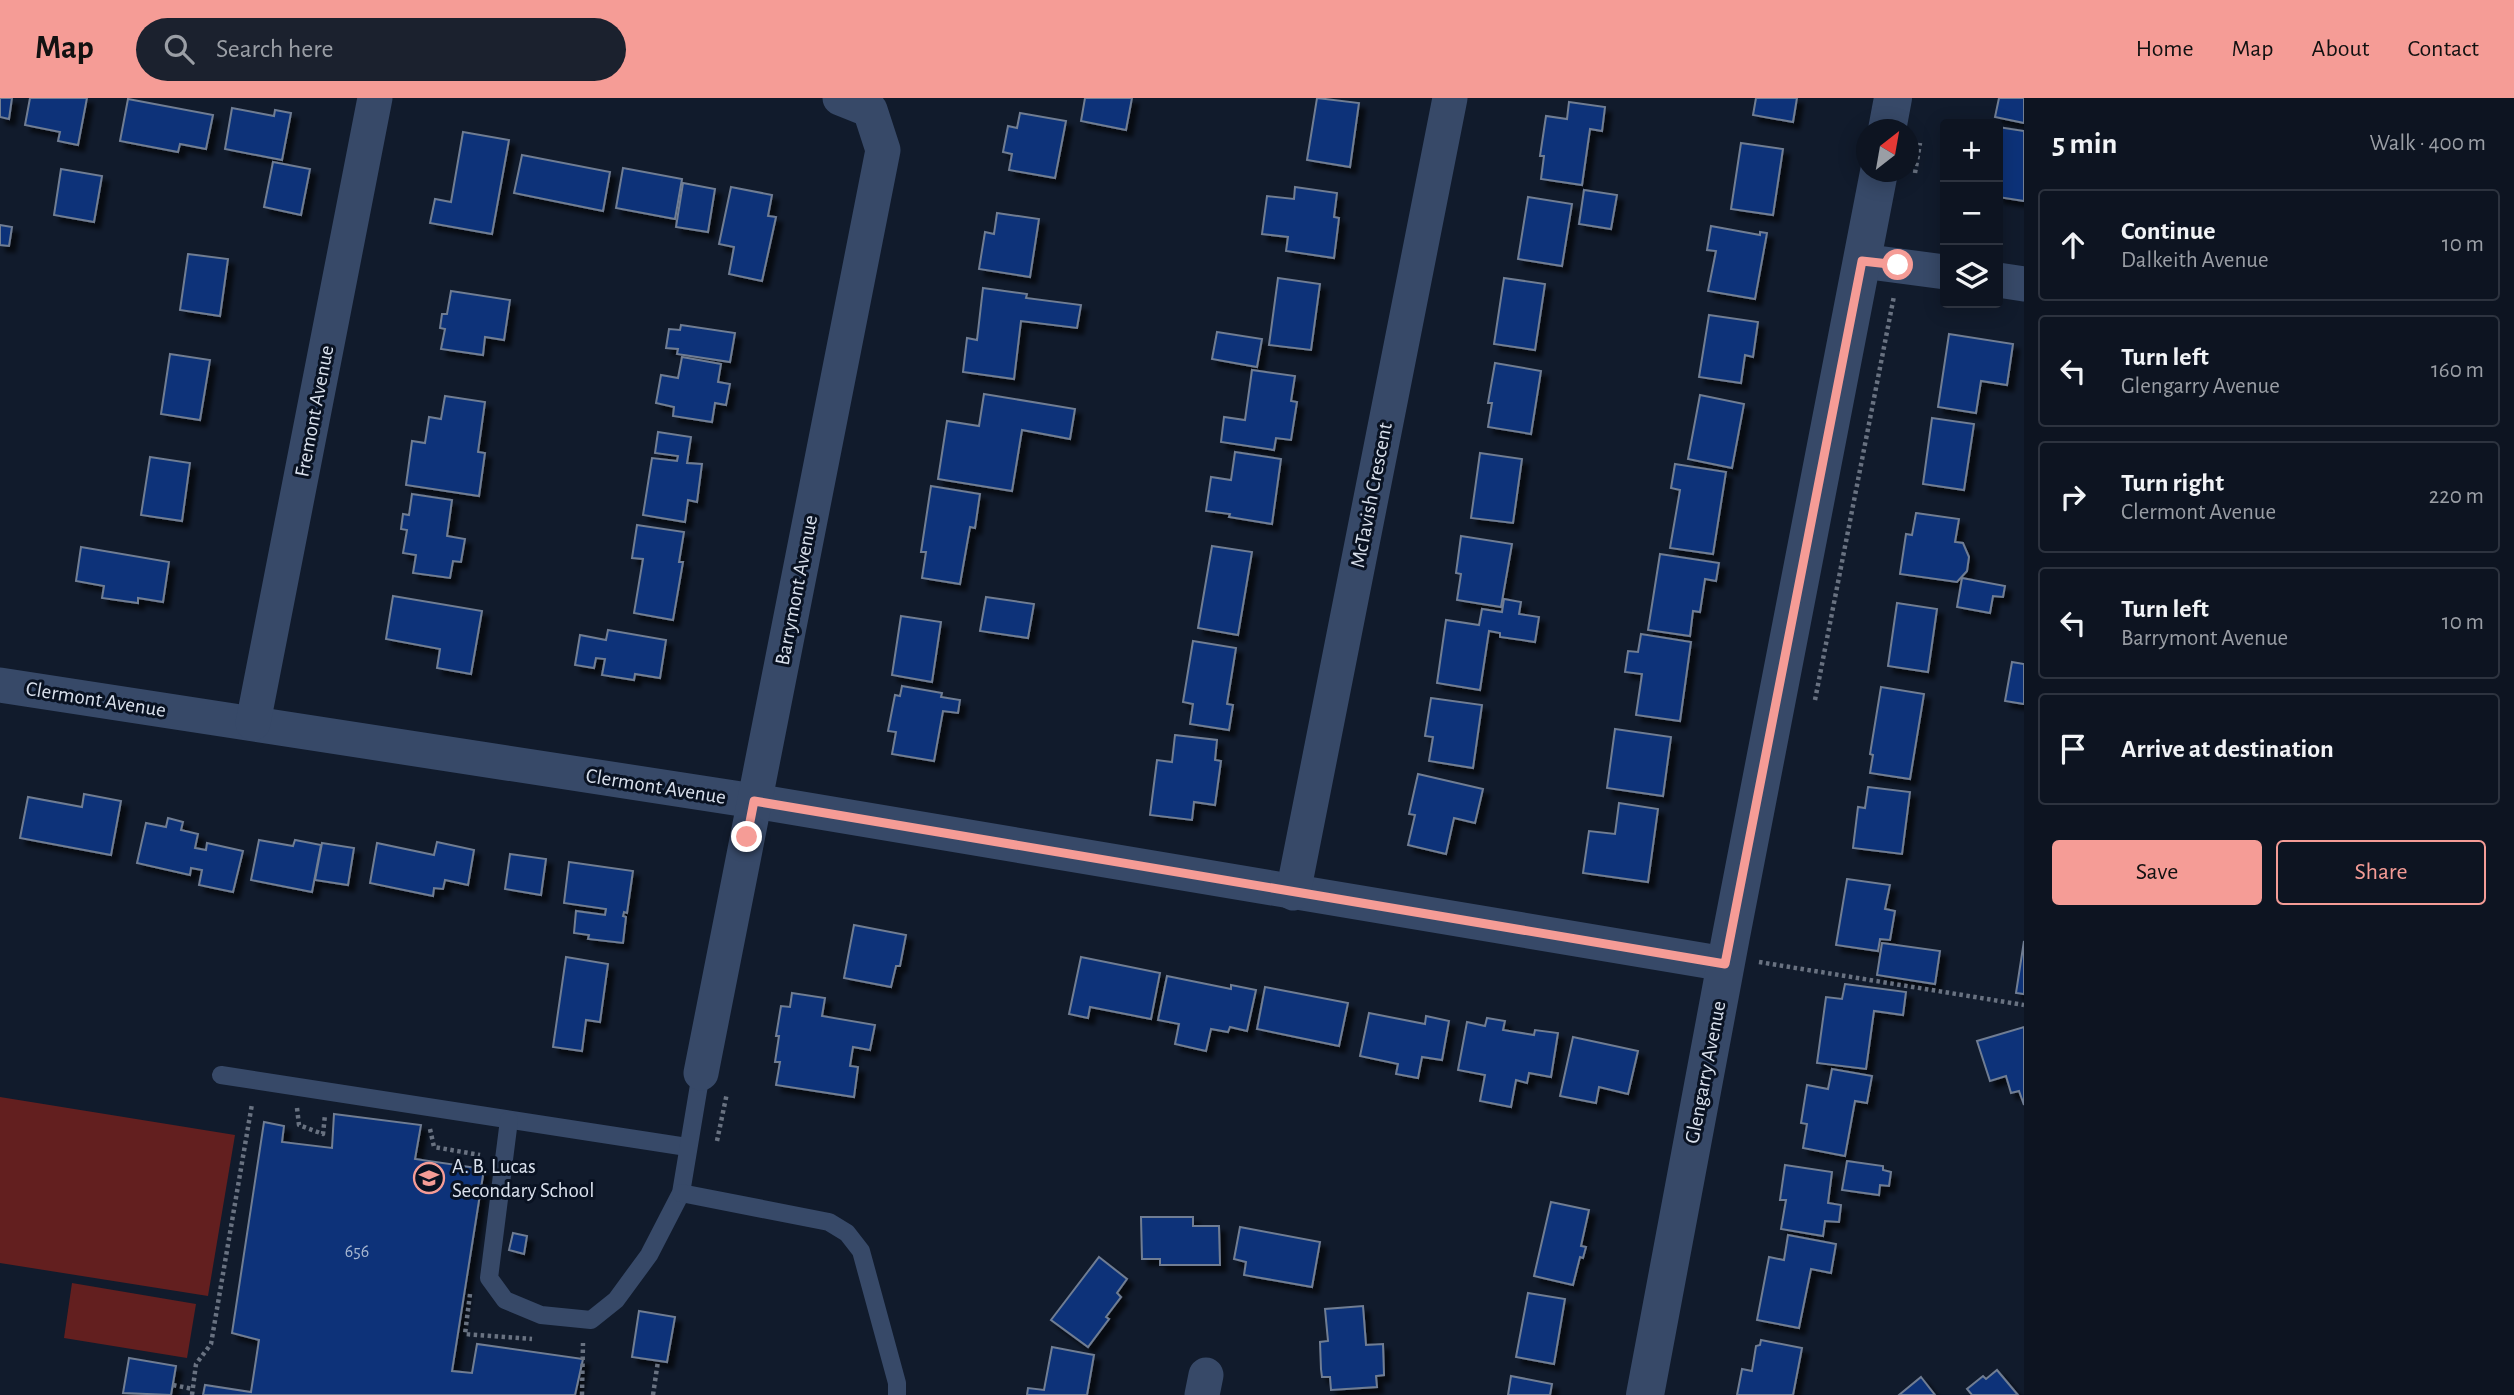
<!DOCTYPE html>
<meta charset="utf-8">
<style>
body{margin:0;font-family:"Alegreya Sans",sans-serif;background:#1b212e;color:#f1f3f6}
.controls{position:absolute;right:21px;top:21px;display:grid;overflow:hidden;border-radius:7px;box-shadow:0 4px 18px #0003}
.controls button{width:63px;height:63px;display:grid;place-items:center;padding:0;border:0;border-bottom:2px solid #2d333f;background:#0d1421;color:#f1f3f6;font:35px sans-serif}
.compass{position:absolute;left:1856px;top:21px;width:63px;height:63px;border-radius:50%;background:#0d1421;box-shadow:0 4px 18px #0003;rotate:31deg}
.stop{position:absolute;width:21px;height:21px;margin:-16px;border:5px solid #f59c96;border-radius:50%;background:#fff}
.stop.end{background:#f59c96;border-color:#fff;box-shadow:0 2px 7px #0008}
.list{margin:0;padding:0;list-style:none}
h2{display:flex;justify-content:space-between;align-items:center;height:91px;margin:0;padding:0 28px;font-size:30px}
h2 small{font-size:23px;font-weight:400;color:#9a9ea5}
.list li{display:grid;grid-template-columns:46px 1fr auto;gap:21px;align-items:center;box-sizing:border-box;height:112px;margin:0 14px 14px;padding:0 14px;border:2px solid #2d333f;border-radius:7px}
.list b{display:block;font-size:26px;white-space:nowrap}
.list p{margin:0;font-size:23px;white-space:nowrap;color:#9a9ea5}
.list em{font-size:23px;font-style:normal;color:#9a9ea5}
.actions{display:flex;gap:14px;padding:21px 28px}
.actions a{flex:1;padding:16px 0;border:2px solid #f59c96;border-radius:7px;text-align:center;font-size:24px;color:#f59c96}
.actions .main{background:#f59c96;color:#111}
.icon{flex:none;width:38px;height:38px;fill:none;stroke:currentColor;stroke-width:2;stroke-linecap:round;stroke-linejoin:round}
.map{position:relative;flex:none;width:2024px;height:1297px;overflow:hidden}
header{display:flex;align-items:center;gap:42px;box-sizing:border-box;height:98px;padding:0 35px;background:#f59c96;color:#111}
header strong{font-size:33px}
nav{display:flex;gap:38px;margin-inline-start:auto;font-size:24px}
.search{width:490px;height:63px;background:#1b212e;display:flex;align-items:center;gap:18px;box-sizing:border-box;padding:0 24px;border-radius:38px;color:#9a9ea5;font-size:26px}
main{display:flex}
aside{flex:1;background:#0d1421}
.map>svg:first-child{display:block}
</style>
<header>
<strong>Map</strong>
<div class="search"><svg class="icon" aria-label="search" viewBox="0 0 24 24"><circle cx="10" cy="10" r="6"/><path d="M15 15l6 6"/></svg>Search here</div>
<nav><a>Home</a><a>Map</a><a>About</a><a>Contact</a></nav>
</header>
<main>
<div class="map">
<svg width="2024" height="1297" viewBox="0 0 2024 1297">
<defs>
<filter id="shadow"><feDropShadow dx="6" dy="6" stdDeviation="2" flood-color="#0009"/></filter>
</defs>
<rect width="100%" height="100%" fill="#111b2c"/>
<g fill="#631f1f">
<polygon points="0,999 235,1037 208,1198 0,1165"/>
<polygon points="72,1185 196,1206 187,1260 64,1240"/>
</g>
<g fill="#0b3379" stroke="#707d93" stroke-width="2" filter="url(#shadow)">
<polygon points="0,0 12,0 9,21 0,19"/>
<polygon points="30,0 87,0 78,47 58,43 60,34 25,27"/>
<polygon points="1085,0 1132,0 1126,32 1081,23"/>
<polygon points="1317,0 1359,5 1350,69 1307,62"/>
<polygon points="1756,0 1797,0 1793,24 1753,17"/>
<polygon points="1999,0 2024,0 2024,25 1995,19"/>
<polygon points="128,1 213,17 206,51 180,46 178,54 120,43"/>
<polygon points="1569,4 1605,9 1602,33 1590,31 1582,87 1541,81 1544,58 1540,58 1546,18 1567,21"/>
<polygon points="232,10 274,18 275,12 291,15 282,62 225,51"/>
<polygon points="1020,15 1066,23 1055,80 1009,72 1012,56 1003,54 1008,28 1017,30"/>
<polygon points="1998,29 2024,33 2024,103 1998,99"/>
<polygon points="463,34 509,42 492,136 430,125 435,101 451,104"/>
<polygon points="1741,45 1783,51 1773,117 1731,111"/>
<polygon points="522,57 610,74 603,113 514,95"/>
<polygon points="273,64 310,71 301,117 264,109"/>
<polygon points="623,70 682,81 675,121 616,110"/>
<polygon points="61,71 102,78 94,124 54,117"/>
<polygon points="683,85 715,91 708,134 676,129"/>
<polygon points="731,89 772,97 768,118 776,119 762,183 729,176 734,149 719,146"/>
<polygon points="1295,89 1337,95 1334,119 1339,120 1334,160 1286,153 1288,139 1262,136 1267,98 1294,101"/>
<polygon points="1584,92 1617,97 1611,131 1579,126"/>
<polygon points="1528,99 1572,106 1562,168 1518,161"/>
<polygon points="997,115 1039,121 1030,179 979,171 985,134 994,136"/>
<polygon points="0,127 12,129 9,148 0,147"/>
<polygon points="1711,128 1760,137 1760,134 1767,135 1755,201 1708,193 1716,153 1707,152"/>
<polygon points="188,156 228,161 220,218 180,212"/>
<polygon points="1278,180 1320,186 1311,252 1269,247"/>
<polygon points="1504,180 1545,186 1535,252 1494,246"/>
<polygon points="983,190 1027,196 1026,200 1081,207 1077,230 1021,223 1014,281 963,274 967,240 977,242"/>
<polygon points="451,193 510,202 504,242 485,239 483,257 441,251 445,231 440,230 442,216 447,216"/>
<polygon points="1709,217 1758,224 1753,259 1745,257 1741,285 1699,279"/>
<polygon points="681,227 735,235 730,264 677,256 678,251 666,250 669,231 680,232"/>
<polygon points="1217,234 1262,241 1257,269 1212,261"/>
<polygon points="1949,236 2013,246 2007,287 1981,283 1976,315 1938,309"/>
<polygon points="170,256 210,262 200,322 161,316"/>
<polygon points="682,259 721,266 718,284 730,286 726,307 715,305 712,324 673,318 674,309 656,305 661,277 678,280"/>
<polygon points="1495,265 1541,273 1531,336 1488,329 1492,305 1488,305"/>
<polygon points="1252,272 1295,278 1291,303 1297,304 1291,342 1276,340 1274,352 1221,344 1224,319 1245,322"/>
<polygon points="984,296 1075,311 1070,341 1022,332 1012,393 938,381 947,323 979,328"/>
<polygon points="1700,297 1744,306 1732,370 1688,361"/>
<polygon points="445,298 485,304 478,354 485,355 479,398 406,387 412,343 425,345 429,319 441,321"/>
<polygon points="1932,320 1974,326 1964,392 1923,386"/>
<polygon points="658,334 691,339 687,365 702,366 697,404 688,402 685,424 643,417 652,360 677,363 678,358 655,355"/>
<polygon points="1235,354 1281,361 1272,426 1229,419 1230,416 1206,413 1211,379 1231,382"/>
<polygon points="1480,355 1522,361 1513,425 1471,420"/>
<polygon points="150,359 190,365 182,423 141,417"/>
<polygon points="1675,366 1726,374 1713,456 1670,450 1680,392 1671,390"/>
<polygon points="931,388 980,396 975,430 970,429 960,486 922,480 926,454 921,454"/>
<polygon points="412,396 452,402 447,438 465,441 461,464 453,463 450,480 413,475 416,457 403,455 407,432 401,431 403,416 409,417"/>
<polygon points="1916,415 1959,421 1955,444 1963,445 1969,459 1967,473 1957,484 1900,476 1906,436 1912,437"/>
<polygon points="637,427 684,434 679,464 683,464 673,522 634,515 643,461 632,460"/>
<polygon points="1461,438 1512,446 1501,509 1457,502 1461,476 1456,475"/>
<polygon points="1212,448 1252,454 1238,537 1198,530"/>
<polygon points="81,449 169,464 163,504 138,500 138,505 102,500 104,488 76,483"/>
<polygon points="1660,456 1719,465 1716,483 1705,481 1700,514 1693,513 1690,538 1648,532"/>
<polygon points="1962,480 2005,488 2003,499 1993,498 1990,515 1957,509"/>
<polygon points="393,498 482,513 471,576 437,570 440,551 386,541"/>
<polygon points="986,499 1034,506 1028,540 980,533"/>
<polygon points="1504,501 1521,504 1519,516 1539,519 1535,544 1500,539 1500,535 1489,533 1480,592 1437,585 1446,522 1479,527 1482,511 1502,514"/>
<polygon points="1897,505 1937,511 1928,574 1888,568"/>
<polygon points="901,518 941,524 932,584 892,577"/>
<polygon points="608,532 666,542 660,580 635,576 634,582 602,577 605,561 596,560 594,570 575,567 580,537 606,542"/>
<polygon points="1641,536 1691,544 1680,623 1636,617 1642,576 1625,574 1628,553 1638,554"/>
<polygon points="1193,543 1236,550 1227,606 1233,607 1229,632 1190,626 1193,606 1183,604"/>
<polygon points="2012,564 2024,566 2024,606 2005,603"/>
<polygon points="902,588 942,595 941,599 960,602 958,615 943,613 934,663 892,656 896,634 888,633 895,597 900,598"/>
<polygon points="1881,589 1924,596 1910,681 1870,675 1873,657 1870,656"/>
<polygon points="1431,600 1482,607 1473,670 1429,663 1433,639 1425,638"/>
<polygon points="1615,631 1671,639 1663,698 1607,690"/>
<polygon points="1175,637 1217,642 1215,662 1221,663 1215,707 1194,704 1192,722 1150,717 1157,662 1172,664"/>
<polygon points="1418,676 1483,691 1475,725 1454,720 1446,756 1408,747 1415,717 1409,716"/>
<polygon points="1868,689 1910,694 1902,756 1853,750 1858,709 1865,710"/>
<polygon points="84,696 121,703 111,757 20,740 28,699 82,709"/>
<polygon points="1619,705 1658,711 1648,784 1583,775 1589,733 1615,736"/>
<polygon points="168,720 183,724 181,732 198,736 195,750 206,752 207,745 243,753 233,794 199,787 202,772 191,770 190,777 137,765 146,725 166,729"/>
<polygon points="259,742 293,748 295,742 321,747 312,794 251,782"/>
<polygon points="437,744 474,752 468,787 445,782 443,791 434,790 433,798 370,785 377,745 434,757"/>
<polygon points="322,745 354,750 348,787 315,782"/>
<polygon points="510,756 546,761 541,797 505,791"/>
<polygon points="569,764 633,773 627,815 624,814 623,818 626,819 623,845 588,841 589,837 574,835 576,813 605,817 606,811 564,805"/>
<polygon points="1847,781 1890,787 1885,811 1895,813 1890,842 1880,841 1878,853 1836,847"/>
<polygon points="854,827 906,837 900,868 896,868 891,889 844,880"/>
<polygon points="2024,843 2024,896 2016,895"/>
<polygon points="1882,845 1940,853 1935,886 1877,877"/>
<polygon points="566,859 608,866 600,924 586,922 582,953 553,949"/>
<polygon points="1081,859 1160,875 1151,921 1090,909 1088,920 1069,916"/>
<polygon points="1167,878 1231,891 1231,887 1256,892 1247,933 1230,929 1228,934 1211,931 1206,953 1175,946 1179,926 1158,922"/>
<polygon points="1845,886 1906,894 1903,917 1874,913 1866,971 1817,965 1826,899 1842,901"/>
<polygon points="1265,889 1348,905 1339,948 1257,931"/>
<polygon points="792,895 825,900 822,918 875,927 870,952 853,949 850,968 858,969 854,999 776,987 780,964 775,964 779,938 776,938 781,908 790,909"/>
<polygon points="1369,915 1425,926 1426,918 1449,923 1442,962 1422,959 1418,980 1396,976 1398,966 1360,958"/>
<polygon points="1487,920 1505,923 1503,932 1534,937 1535,932 1558,935 1551,979 1529,975 1527,985 1516,982 1511,1009 1480,1003 1485,977 1458,972 1467,924 1485,928"/>
<polygon points="2024,929 2024,1007 2019,993 2011,995 2006,978 1990,983 1977,943"/>
<polygon points="1573,939 1638,953 1628,996 1599,989 1596,1005 1560,998"/>
<polygon points="1832,971 1872,978 1867,1005 1855,1003 1845,1058 1803,1050 1807,1026 1801,1025 1807,987 1828,991"/>
<polygon points="334,1016 421,1027 415,1061 484,1071 452,1273 472,1275 477,1246 583,1261 575,1297 203,1297 205,1287 251,1294 259,1242 232,1235 264,1024 284,1028 282,1044 332,1050"/>
<polygon points="1847,1063 1883,1068 1883,1072 1891,1074 1889,1088 1880,1087 1879,1097 1842,1092"/>
<polygon points="1785,1067 1832,1074 1828,1105 1841,1107 1839,1124 1825,1123 1823,1138 1781,1131 1786,1102 1780,1102"/>
<polygon points="1551,1104 1589,1112 1581,1148 1586,1149 1583,1160 1580,1159 1573,1187 1534,1178"/>
<polygon points="1141,1119 1193,1119 1193,1128 1219,1128 1220,1167 1160,1167 1160,1161 1142,1161"/>
<polygon points="1240,1129 1320,1144 1312,1189 1244,1177 1246,1164 1234,1161"/>
<polygon points="513,1135 527,1138 524,1156 509,1152"/>
<polygon points="1788,1137 1836,1146 1831,1175 1811,1171 1799,1230 1757,1222 1769,1159 1784,1162"/>
<polygon points="1099,1159 1127,1181 1117,1195 1121,1199 1106,1219 1109,1221 1088,1249 1051,1222"/>
<polygon points="1528,1195 1565,1201 1554,1266 1516,1259"/>
<polygon points="1363,1208 1366,1247 1383,1246 1384,1277 1376,1278 1377,1289 1331,1292 1330,1279 1322,1279 1321,1271 1320,1244 1328,1243 1325,1211"/>
<polygon points="639,1213 675,1219 667,1264 632,1259"/>
<polygon points="1761,1242 1802,1250 1793,1297 1737,1297 1742,1271 1752,1273 1756,1248 1760,1247"/>
<polygon points="1052,1249 1094,1257 1087,1297 1027,1297 1028,1290 1044,1292"/>
<polygon points="129,1260 176,1268 171,1297 123,1295"/>
<polygon points="1997,1272 2018,1297 1972,1297 1967,1291 1983,1278 1986,1281"/>
<polygon points="1511,1278 1552,1286 1550,1297 1508,1297"/>
<polygon points="1921,1279 1935,1297 1899,1297"/>
</g>
<g fill="none" stroke-linecap="round" stroke-linejoin="round">
<g stroke="#697281" stroke-width="4.5" stroke-dasharray="3.5 3.5" stroke-linecap="butt">
<polyline points="1915,75 1920,45"/>
<polyline points="1815,602 1894,198"/>
<polyline points="1759,864 2024,907"/>
<polyline points="297,1010 299,1027 323,1036 325,1017"/>
<polyline points="430,1031 434,1049 480,1057"/>
<polyline points="717,1043 727,995"/>
<polyline points="470,1196 465,1236 532,1241"/>
<polyline points="173,1287 193,1291"/>
<polyline points="192,1297 196,1266 211,1246 252,1006"/>
<polyline points="582,1297 583,1245"/>
<polyline points="653,1297 658,1263"/>
</g>
<g stroke="#374968" stroke-width="18">
<polyline points="221,977 687,1049"/>
<polyline points="509,1022 489,1180 505,1202 541,1217 591,1222 616,1202 649,1157 681,1095 701,975"/>
<polyline points="681,1095 829,1124 847,1135 861,1153 897,1285 897,1297"/>
</g>
<g stroke="#374968" stroke-width="35">
<polyline points="1862,163 1945,174"/>
<polyline points="1998,182 2024,186"/>
<polyline points="0,587 754,703 1725,866"/>
<polyline points="253,625 375,0"/>
<polyline points="1293,795 1450,0"/>
<polyline points="701,975 883,52 870,12 840,0"/>
<polyline points="1202,1297 1206,1277"/>
</g>
<g stroke="#374968" stroke-width="38">
<polyline points="1887,32 1893,0"/>
<polyline points="1645,1297 1731,838 1879,74"/>
</g>
</g>
<g fill="none" stroke-linecap="round" stroke-linejoin="round">
<polyline stroke="#f59c96" stroke-width="9" points="747,739 754,703 1725,866 1862,163 1898,167"/>
</g>
<defs>
<g id="school-ring" transform="scale(1.575)"><circle r="9.5" fill="#091222" stroke="#f59c96" stroke-width="1.5"/><path d="M0-5L7-2L0 1L-7-2ZM-4 1L0 2.5L4 1V4Q0 6-4 4Z" fill="#f59c96"/></g>
</defs>
<g fill-rule="evenodd">
<use href="#school-ring" x="429" y="1080"/>
</g>
<g text-anchor="middle" stroke-width="6" stroke-linejoin="round" paint-order="stroke">
<g font-size="18" fill="#a6b6d0">
<text x="357" y="1159">656</text>
</g>
<g font-size="21" fill="#dae1ed" stroke="#091222">
<text transform="translate(314 313) rotate(-79)" y="7">Fremont Avenue</text>
<text transform="translate(1371 397) rotate(-79)" y="7">McTavish Crescent</text>
<text transform="translate(796 492) rotate(-79)" y="7">Barrymont Avenue</text>
<text transform="translate(96 601) rotate(9)" y="7">Clermont Avenue</text>
<text transform="translate(656 688) rotate(9)" y="7">Clermont Avenue</text>
<text transform="translate(1705 974) rotate(-79)" y="7">Glengarry Avenue</text>
</g>
<g font-size="21" fill="#dae1ed" stroke="#091222" text-anchor="start">
<text x="452" y="1075">A. B. Lucas<tspan x="452" dy="24">Secondary School</tspan></text>
</g>
</g>
</svg>
<div class="controls">
<button>+</button>
<button>−</button>
<button><svg class="icon" aria-label="layers" viewBox="0 0 24 24"><path d="M12 4l9 5-9 5-9-5zM3 14l9 5 9-5"/></svg></button>
</div>
<svg class="compass" viewBox="-18 -18 36 36"><path d="M0-13l5 13h-10z" fill="#e53935"/><path d="M0 13l5-13h-10z" fill="#9a9ea5"/></svg>
<div class="stop" style="left:1898px;top:167px"></div>
<div class="stop end" style="left:747px;top:739px"></div>
</div>
<aside>
<h2>5 min<small>Walk · 400 m</small></h2>
<ul class="list">
<li><svg class="icon" aria-label="ahead" viewBox="0 0 24 24"><path d="M12 20V5M6 11l6-6 6 6"/></svg><div><b>Continue</b><p>Dalkeith Avenue</p></div><em>10 m</em></li>
<li><svg class="icon" aria-label="left" viewBox="0 0 24 24"><path d="M17 20v-9H6M10 6l-5 5 5 5"/></svg><div><b>Turn left</b><p>Glengarry Avenue</p></div><em>160 m</em></li>
<li><svg class="icon" aria-label="right" viewBox="0 0 24 24"><path d="M7 20v-9h11M14 6l5 5-5 5"/></svg><div><b>Turn right</b><p>Clermont Avenue</p></div><em>220 m</em></li>
<li><svg class="icon" aria-label="left" viewBox="0 0 24 24"><path d="M17 20v-9H6M10 6l-5 5 5 5"/></svg><div><b>Turn left</b><p>Barrymont Avenue</p></div><em>10 m</em></li>
<li><svg class="icon" aria-label="arrive" viewBox="0 0 24 24"><path d="M6 21V4h12l-3 4 3 4H6"/></svg><div><b>Arrive at destination</b></div></li>
</ul>
<div class="actions"><a class="main">Save</a><a>Share</a></div>
</aside>
</main>
